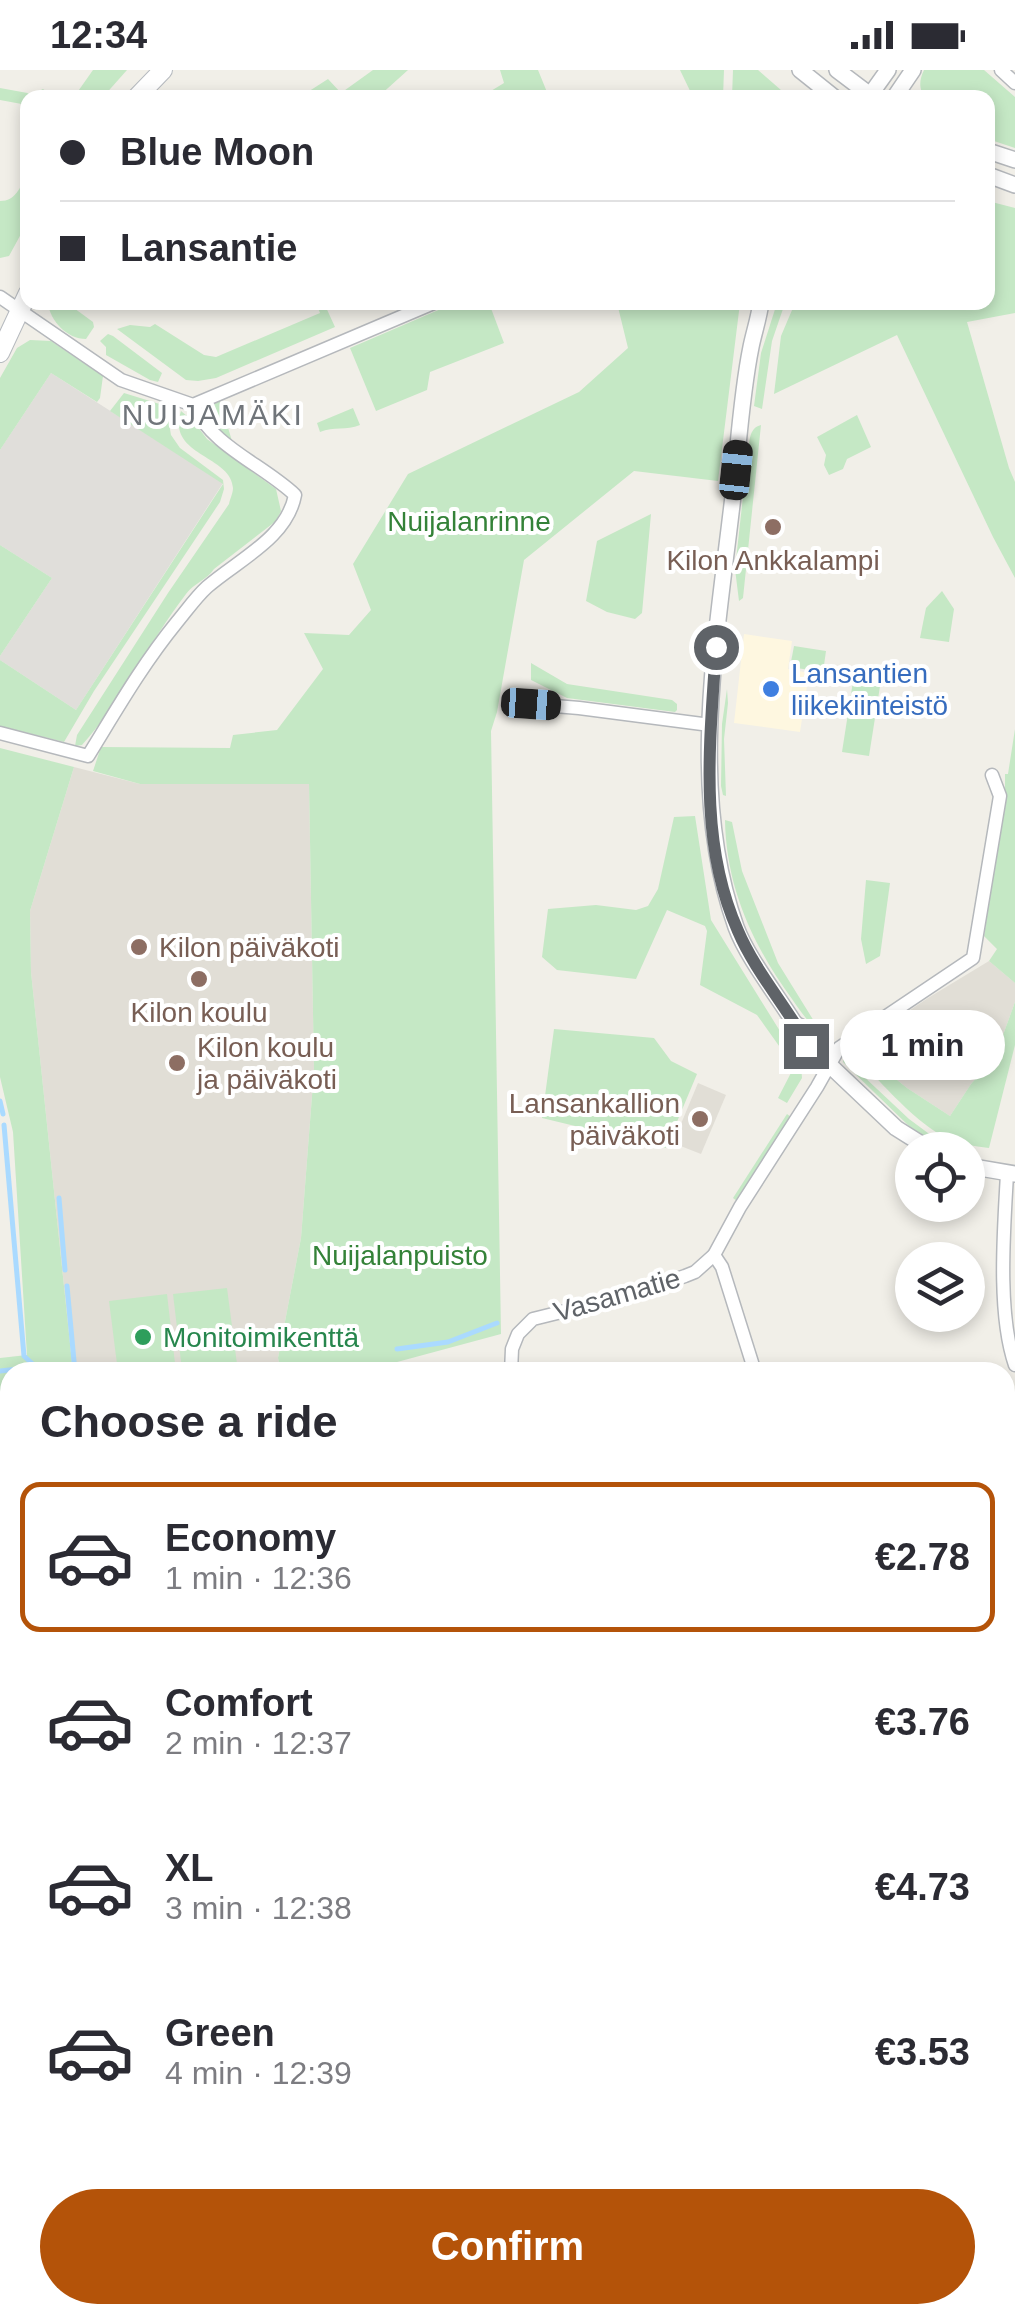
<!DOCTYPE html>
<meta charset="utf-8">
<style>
:root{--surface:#fff;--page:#f2f2f3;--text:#2b2b33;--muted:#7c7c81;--line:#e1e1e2;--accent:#b45309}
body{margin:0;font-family:Helvetica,sans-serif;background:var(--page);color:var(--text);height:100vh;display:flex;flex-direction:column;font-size:38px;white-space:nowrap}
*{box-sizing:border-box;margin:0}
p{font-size:32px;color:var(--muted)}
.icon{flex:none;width:55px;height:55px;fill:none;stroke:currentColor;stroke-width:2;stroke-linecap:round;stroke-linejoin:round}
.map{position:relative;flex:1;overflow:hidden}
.drawer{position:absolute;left:0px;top:1292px;width:1015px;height:962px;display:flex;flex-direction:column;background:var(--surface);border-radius:30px 30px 0 0;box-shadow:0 5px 15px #0003}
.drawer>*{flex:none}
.top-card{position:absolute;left:20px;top:20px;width:975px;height:220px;border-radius:20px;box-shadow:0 5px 15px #0003;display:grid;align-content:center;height:220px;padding:0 40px;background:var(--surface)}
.buttons{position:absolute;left:895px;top:1062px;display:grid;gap:20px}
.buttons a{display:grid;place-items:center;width:90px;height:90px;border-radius:50%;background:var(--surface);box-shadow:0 5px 15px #0003;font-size:50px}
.end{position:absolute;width:45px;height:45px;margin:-22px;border:12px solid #5f6368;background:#fff;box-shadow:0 0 0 5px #fff}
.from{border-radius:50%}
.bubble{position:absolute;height:70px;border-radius:35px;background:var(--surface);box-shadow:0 5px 15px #0003;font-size:32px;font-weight:700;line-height:70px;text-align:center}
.car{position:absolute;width:30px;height:60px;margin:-30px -15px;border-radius:12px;box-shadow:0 0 8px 2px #0007;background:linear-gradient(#222 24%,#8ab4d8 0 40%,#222 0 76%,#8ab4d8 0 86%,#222 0)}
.top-card b{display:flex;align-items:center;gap:35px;height:95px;font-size:38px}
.top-card b+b{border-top:2px solid var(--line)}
.top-card i{width:25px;height:25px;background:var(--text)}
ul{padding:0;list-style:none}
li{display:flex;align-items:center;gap:30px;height:150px;margin:0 20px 15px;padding:0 20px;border:5px solid transparent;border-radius:20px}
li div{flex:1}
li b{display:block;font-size:38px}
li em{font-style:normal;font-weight:700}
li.current{border-color:var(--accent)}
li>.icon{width:90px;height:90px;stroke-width:1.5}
h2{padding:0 40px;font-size:45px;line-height:120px}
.action{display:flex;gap:20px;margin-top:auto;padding:20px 40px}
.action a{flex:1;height:115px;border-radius:60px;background:var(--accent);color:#fff;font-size:40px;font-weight:700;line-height:115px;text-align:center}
.status{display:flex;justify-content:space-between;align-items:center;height:70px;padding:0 50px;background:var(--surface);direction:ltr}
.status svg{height:28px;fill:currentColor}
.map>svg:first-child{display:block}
.commercial{fill:#fef7e0}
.industrial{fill:#e0deda}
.education{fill:#e1ded6}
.green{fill:#c5e8c5}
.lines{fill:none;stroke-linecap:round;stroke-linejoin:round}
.stream{stroke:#aadaff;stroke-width:5}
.minor-casing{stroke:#b5b8bc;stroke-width:15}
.tertiary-casing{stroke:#b5b8bc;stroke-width:18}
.secondary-casing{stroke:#b6babf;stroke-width:20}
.minor{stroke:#fff;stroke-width:12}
.tertiary{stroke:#fff;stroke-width:15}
.secondary{stroke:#fff;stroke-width:18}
.route{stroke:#5f6368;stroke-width:12}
.education-dot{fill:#8d6e63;stroke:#fff;stroke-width:4}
.shop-dot{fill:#3f7fe0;stroke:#fff;stroke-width:4}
.leisure-dot{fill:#2e9e5b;stroke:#fff;stroke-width:4}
.labels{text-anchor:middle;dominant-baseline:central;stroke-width:8;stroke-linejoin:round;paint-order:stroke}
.park-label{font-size:28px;fill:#348238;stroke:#fff}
.education-label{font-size:28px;fill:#785e54;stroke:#fff}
.shop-label{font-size:28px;fill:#366cbe;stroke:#fff;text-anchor:start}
.street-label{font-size:28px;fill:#5f6368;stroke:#fff}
.leisure-label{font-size:28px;fill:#27864d;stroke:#fff;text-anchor:start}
.neighbourhood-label{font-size:30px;letter-spacing:2.5px;fill:#70757a;stroke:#fff}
</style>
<div class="status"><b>12:34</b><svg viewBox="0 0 49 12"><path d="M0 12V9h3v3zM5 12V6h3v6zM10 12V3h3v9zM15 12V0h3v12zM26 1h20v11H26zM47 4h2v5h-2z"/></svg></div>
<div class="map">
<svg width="1015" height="2253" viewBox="0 0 1015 2253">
<rect width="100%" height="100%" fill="#f1efe8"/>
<path class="commercial" d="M744,564L792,571L788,599L809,603L800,662L734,653Z"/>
<path class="industrial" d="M51,303L223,413L76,640L0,590V586L52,508L0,475V380Z"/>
<g class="education">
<path d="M74,697L140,714H309L314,1000L301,1168L278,1288L281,1302H73L31,902L30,841Z"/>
<path d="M989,891L1015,913V932L995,987L971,1014L950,1046L907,1018L885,1000L889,991L869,968L928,928Z"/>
<path d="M698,1013L726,1025L701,1084L673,1073Z"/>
</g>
<g class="green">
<path d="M93,0H127L103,27H74Z"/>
<path d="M373,0H408L378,27H300L328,9L341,23Z"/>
<path d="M500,0H538L549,27H481L504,13Z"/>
<path d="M680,0H724L723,27H693Z"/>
<path d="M733,0H758L789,27H732Z"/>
<path d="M924,0H984L1015,27V78L988,69V28L924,27C919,18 919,10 924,0Z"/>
<path d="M0,18L33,24L43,19L53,27L28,28L27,35L0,30Z"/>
<path d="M27,105V153L9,186L0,188V131C16,131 20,117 27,105Z"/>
<path d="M988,131L1015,138V243L967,252L1009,398L1015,412V508L993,467L897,265L774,324L781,266L795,233L988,232Z"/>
<path d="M457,232L489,233L504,273L430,302L427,320L376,341L350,278Z"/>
<path d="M48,233H67L93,252L94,257L86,269C67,269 50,251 48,233Z"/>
<path d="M316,233H324L335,257L216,308L198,311L186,310L117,259L130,255L150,257L155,254L204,285L216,287L320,243Z"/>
<path d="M617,233H740L718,411L634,401L524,490L497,642L491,661L501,1264L360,1302H281L278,1288L301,1168L314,1000L309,714H140L93,701L101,677L230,678L233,665L277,660L323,599L304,563L349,565L371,540L353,494L408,404L579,322L628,278Z"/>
<path d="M777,233H785L772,271L762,339L754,336L761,283Z"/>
<path d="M108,264L113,266L162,303L158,312L150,310L106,285V277L100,271Z"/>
<path d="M30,270L51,271L103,306L100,328L97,332L51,303L0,380V308L17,278Z"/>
<path d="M124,323L166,336L171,365L180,378L223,410L224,419L220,432L94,621L64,672L0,656V590L76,640L223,414L110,341Z"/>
<path d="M220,331L232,371H229C217,359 204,351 212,333Z"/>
<path d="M353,338L360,355C346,361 334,356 320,362L317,353Z"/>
<path d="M181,341L194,352L207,369L276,419L281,441L276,451L214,499C207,510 194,513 186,524C149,572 121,632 82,675L75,676L77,665L168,523L229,434C230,429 233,423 233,418C231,385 166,386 181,341Z"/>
<path d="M857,345L871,377L847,389L843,399L829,405L824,395L826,385L817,367Z"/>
<path d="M761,355L743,528L739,531L735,499L748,381C750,370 749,358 761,355Z"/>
<path d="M651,444L642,543L635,549L607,542L586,531L597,471Z"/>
<path d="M0,475L52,508L0,586Z"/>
<path d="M942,521L954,539L949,572L920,568L926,538Z"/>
<path d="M794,576L826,581L823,602L790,597Z"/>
<path d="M531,593L567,614L672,630L677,634V640L675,642L567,628L531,610Z"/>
<path d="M854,605L881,610L869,686L842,682Z"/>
<path d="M727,619L728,633L724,669L726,726L723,725L721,716L722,654Z"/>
<path d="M1015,659V913L989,891L997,879L984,866L1005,727V704H1008Z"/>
<path d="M0,678L74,697L30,841L31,902L73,1302H10V2245H507L522,2253H0V1288L27,1285L13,1062L0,1007Z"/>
<path d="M695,746L711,850L801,995L802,1008L787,1033L778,1028L794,997L757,945L700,915L707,861L705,856L667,840L636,909L557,900L542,887L548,839L596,835L636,840L648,836L658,819L674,747Z"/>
<path d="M725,750L732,752L742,801L778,893L817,956L816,959C807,951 799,939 792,929C753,876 726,817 725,750Z"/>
<path d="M866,810L890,813L880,886L866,894L861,869Z"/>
<path d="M1015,932V975L989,1078C974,1076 958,1074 943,1066C912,1050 876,1006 850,981L869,968L890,991L886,1001L907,1018L950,1046L971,1014L995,987Z"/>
<path d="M554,959L654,968L671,991L697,1004L666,1078L542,1048Z"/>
<path d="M844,988L909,1049L932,1066L936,1073L911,1058L843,992Z"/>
<path d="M787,1044L791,1047L737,1131L733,1128Z"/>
<path d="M227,1218L237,1294L182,1300L173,1224Z"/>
<path d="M167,1224L176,1302H118L109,1231Z"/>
</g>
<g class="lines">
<g class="stream">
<path d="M0,1031L3,1044"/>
<path d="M4,1055L24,1286L36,1297L37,1302"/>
<path d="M59,1128L65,1200"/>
<path d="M67,1216L75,1302"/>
<path d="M397,1279L448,1272L497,1253"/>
<path d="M0,1301L36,1297"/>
<path d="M0,1456H10"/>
<path d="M0,1498L7,1504"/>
<path d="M293,2245L292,2247L297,2253"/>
</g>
<defs>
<g id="minor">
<path d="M1001,0L1015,13"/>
<path d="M0,227L121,310L193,335L436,232"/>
<path d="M531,634L579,638L710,655"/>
<path d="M0,663L88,686C117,639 142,595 177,552C187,540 196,527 207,517C238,490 287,468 295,425C262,394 213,377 193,335"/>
<path d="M1007,1104C1004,1159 997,1243 1015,1295"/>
<path d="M714,1185L722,1197L755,1302"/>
<path d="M511,1302L512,1279L518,1264L533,1249L634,1224L685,1206L695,1202L714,1185L740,1137L817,1017L839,978L973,888L1000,726L992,705"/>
<path d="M1005,1610L1015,1599"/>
<path d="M1005,1690L1015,1716"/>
<path d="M1005,1875L1015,1839"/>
<path d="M1005,1886L1015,1891"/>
<path d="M1005,2198H1015"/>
</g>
<g id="tertiary">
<path d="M800,0L835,28"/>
<path d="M837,0L874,28"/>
<path d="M868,28L888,0"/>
<path d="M894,28L913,0"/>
<path d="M988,81L1015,90"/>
<path d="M988,105L1015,115"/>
<path d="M761,232C759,248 754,262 751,277C740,331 738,388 731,443C715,578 689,725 736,857C747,887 777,925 795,954L800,967L896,1058L931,1080"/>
<path d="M795,954C817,964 819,971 827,992"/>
<path d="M968,1096L1015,1104"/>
</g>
<g id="secondary">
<path d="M136,28L163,0"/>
<path d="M0,283L28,223"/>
</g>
</defs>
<use href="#minor" class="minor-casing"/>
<use href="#tertiary" class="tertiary-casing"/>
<use href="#secondary" class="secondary-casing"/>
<use href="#minor" class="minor"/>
<use href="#tertiary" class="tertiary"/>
<use href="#secondary" class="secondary"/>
</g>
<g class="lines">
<path class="route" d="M716,577C710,672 698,772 738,861C752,894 776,924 795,954L800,968L806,976"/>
</g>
<g class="education-dot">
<circle cx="773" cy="457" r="10"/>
<circle cx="139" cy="877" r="10"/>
<circle cx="199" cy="909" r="10"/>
<circle cx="177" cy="993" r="10"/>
<circle cx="700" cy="1049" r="10"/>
</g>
<circle class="shop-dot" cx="771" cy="619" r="10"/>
<circle class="leisure-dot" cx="143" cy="1267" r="10"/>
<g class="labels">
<g class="park-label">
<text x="469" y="451">Nuijalanrinne</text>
<text x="400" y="1185">Nuijalanpuisto</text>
</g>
<g class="education-label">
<text x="773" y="490">Kilon Ankkalampi</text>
<text x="159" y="877" text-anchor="start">Kilon päiväkoti</text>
<text x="199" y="942">Kilon koulu</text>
<text x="197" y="977" text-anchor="start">Kilon koulu<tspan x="197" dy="32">ja päiväkoti</tspan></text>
<text x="680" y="1033" text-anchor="end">Lansankallion<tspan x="680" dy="32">päiväkoti</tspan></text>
</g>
<g class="shop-label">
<text x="791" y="603">Lansantien<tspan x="791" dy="32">liikekiinteistö</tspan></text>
</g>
<g class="street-label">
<text transform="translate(617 1225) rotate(-16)">Vasamatie</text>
</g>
<g class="leisure-label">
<text x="163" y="1267">Monitoimikenttä</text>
</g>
<g class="neighbourhood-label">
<text x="213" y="344">NUIJAMÄKI</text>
</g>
</g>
</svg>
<div class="buttons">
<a><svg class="icon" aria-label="locate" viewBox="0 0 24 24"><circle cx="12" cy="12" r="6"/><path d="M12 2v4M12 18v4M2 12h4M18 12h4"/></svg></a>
<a><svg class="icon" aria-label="layers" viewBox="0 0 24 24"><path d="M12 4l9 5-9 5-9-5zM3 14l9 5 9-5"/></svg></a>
</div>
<i class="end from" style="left:716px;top:577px"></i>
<i class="end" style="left:806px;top:976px"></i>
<div class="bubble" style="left:840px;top:940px;width:165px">1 min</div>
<i class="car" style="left:736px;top:400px;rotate:6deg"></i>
<i class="car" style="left:531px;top:634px;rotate:94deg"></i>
<div class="top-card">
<b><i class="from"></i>Blue Moon</b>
<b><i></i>Lansantie</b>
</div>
<section class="drawer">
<h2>Choose a ride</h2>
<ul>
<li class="current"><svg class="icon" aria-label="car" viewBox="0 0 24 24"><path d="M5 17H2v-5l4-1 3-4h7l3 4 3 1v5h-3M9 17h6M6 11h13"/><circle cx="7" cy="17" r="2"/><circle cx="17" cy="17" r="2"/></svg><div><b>Economy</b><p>1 min · 12:36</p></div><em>€2.78</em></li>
<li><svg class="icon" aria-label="car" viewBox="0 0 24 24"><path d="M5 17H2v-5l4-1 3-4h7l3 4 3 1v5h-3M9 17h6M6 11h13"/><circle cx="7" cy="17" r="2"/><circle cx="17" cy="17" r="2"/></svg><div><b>Comfort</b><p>2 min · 12:37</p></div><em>€3.76</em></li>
<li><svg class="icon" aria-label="car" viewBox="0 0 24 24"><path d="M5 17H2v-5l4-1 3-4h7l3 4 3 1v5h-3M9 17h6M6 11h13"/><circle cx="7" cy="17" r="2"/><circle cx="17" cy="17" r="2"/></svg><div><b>XL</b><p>3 min · 12:38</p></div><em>€4.73</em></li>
<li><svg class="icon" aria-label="car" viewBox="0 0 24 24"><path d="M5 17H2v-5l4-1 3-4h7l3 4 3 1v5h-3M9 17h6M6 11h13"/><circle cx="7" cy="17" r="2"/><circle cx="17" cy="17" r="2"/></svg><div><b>Green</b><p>4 min · 12:39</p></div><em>€3.53</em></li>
</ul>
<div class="action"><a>Confirm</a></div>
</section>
</div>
